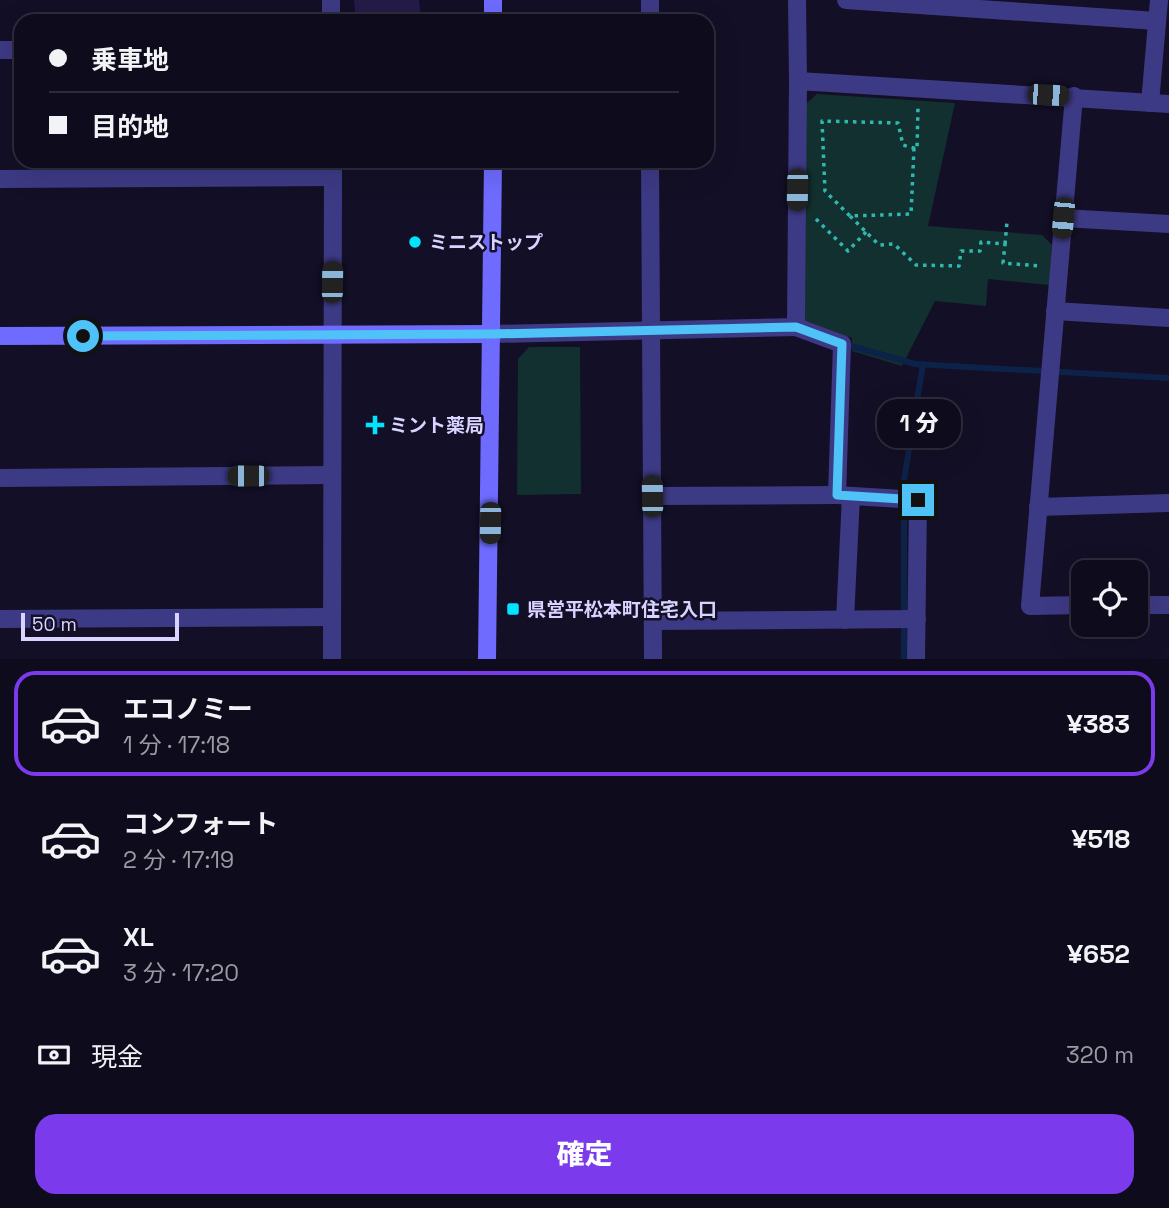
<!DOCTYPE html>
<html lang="ja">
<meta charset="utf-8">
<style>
:root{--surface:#0e0b1c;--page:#171425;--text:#f1f3f6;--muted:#9b9ba3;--line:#2e2b3b;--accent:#7c3aed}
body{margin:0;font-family:"Space Grotesk","Noto Sans JP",sans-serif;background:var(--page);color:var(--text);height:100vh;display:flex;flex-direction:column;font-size:26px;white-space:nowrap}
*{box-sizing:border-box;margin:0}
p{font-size:23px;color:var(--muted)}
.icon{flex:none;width:38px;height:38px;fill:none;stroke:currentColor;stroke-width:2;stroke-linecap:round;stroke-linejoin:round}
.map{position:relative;height:659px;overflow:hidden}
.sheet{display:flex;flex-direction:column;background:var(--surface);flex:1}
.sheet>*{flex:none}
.guide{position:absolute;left:14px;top:14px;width:700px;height:154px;border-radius:21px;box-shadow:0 7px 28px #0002,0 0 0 2px var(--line);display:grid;align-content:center;height:154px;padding:0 35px;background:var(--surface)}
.tools{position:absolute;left:1071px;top:560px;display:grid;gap:14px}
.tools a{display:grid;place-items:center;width:77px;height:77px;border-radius:14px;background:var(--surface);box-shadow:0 7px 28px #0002,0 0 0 2px var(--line);font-size:35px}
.scale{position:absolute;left:21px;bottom:18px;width:158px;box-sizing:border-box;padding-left:7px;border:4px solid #d9d4ff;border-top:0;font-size:19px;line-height:24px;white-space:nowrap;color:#d9d4ff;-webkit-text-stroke:5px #130f26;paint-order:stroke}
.end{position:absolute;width:32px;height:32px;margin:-16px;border:9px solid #4fc3f7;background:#111;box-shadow:0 0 0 4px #111}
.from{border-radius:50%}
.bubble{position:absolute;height:49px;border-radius:21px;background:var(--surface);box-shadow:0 7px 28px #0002,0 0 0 2px var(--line);font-size:23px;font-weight:800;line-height:49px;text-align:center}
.car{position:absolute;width:21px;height:42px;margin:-21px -10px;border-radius:9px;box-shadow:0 0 5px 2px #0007;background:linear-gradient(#222 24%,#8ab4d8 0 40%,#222 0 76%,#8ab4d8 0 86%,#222 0)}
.guide b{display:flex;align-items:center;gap:24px;height:66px;font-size:26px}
.guide b+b{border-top:2px solid var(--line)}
.guide i{width:18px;height:18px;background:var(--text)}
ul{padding:12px 0 0;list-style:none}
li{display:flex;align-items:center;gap:21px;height:105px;margin:0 14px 10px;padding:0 21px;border:4px solid transparent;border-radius:21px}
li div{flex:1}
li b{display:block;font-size:26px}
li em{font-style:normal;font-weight:800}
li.current{border-color:var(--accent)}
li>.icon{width:63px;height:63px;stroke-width:1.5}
.pay{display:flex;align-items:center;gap:18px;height:77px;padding:0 35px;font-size:26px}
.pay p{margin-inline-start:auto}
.cta{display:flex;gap:14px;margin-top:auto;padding:14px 35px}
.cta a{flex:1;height:80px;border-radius:21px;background:var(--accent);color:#fff;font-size:28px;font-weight:800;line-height:80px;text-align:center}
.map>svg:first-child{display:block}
.green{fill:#12302f}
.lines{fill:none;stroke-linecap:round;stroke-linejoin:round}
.stream{stroke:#0c2248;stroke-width:6}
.building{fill:#241b47}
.path{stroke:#2fb8b0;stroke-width:3.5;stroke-dasharray:3.5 5;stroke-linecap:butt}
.street{stroke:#3d3a85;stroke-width:18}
.secondary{stroke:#6f6bff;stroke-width:18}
.route{stroke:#4fc3f7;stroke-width:9}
.poi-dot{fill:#00e5ff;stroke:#130f26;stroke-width:2.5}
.labels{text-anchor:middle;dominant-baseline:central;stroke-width:5;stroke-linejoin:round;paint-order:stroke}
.poi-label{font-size:19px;font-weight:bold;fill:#d9d4ff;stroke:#130f26;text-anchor:start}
</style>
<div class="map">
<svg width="1169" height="659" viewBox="0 0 1169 659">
<rect width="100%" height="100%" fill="#130f26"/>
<g class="green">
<path d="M817,94L955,103L928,226L1042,235L1052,245L1049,285L988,279L986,306L935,301L902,366L852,351V338L805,321L806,104Z"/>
<path d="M529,347H580L581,494L517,495L518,359Z"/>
</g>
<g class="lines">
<g class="stream">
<path d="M851,346L915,364L1169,378"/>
<path d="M904,659V480L923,364"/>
</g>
</g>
<path class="building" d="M354,0H419L421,18L356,21Z"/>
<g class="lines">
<g class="path">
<path d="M914,148L911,214L850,216L825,191L822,121L898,123L903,145L917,149L918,107"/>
<path d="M850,216L879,245L894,244L916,265L959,266L961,251H980L981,242L1005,244L1003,263L1040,266"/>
<path d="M816,219L848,251L866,232"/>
<path d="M1005,244L1007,222"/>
</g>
<g class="street">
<path d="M331,0V21"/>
<path d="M650,0V21"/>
<path d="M797,0L798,81"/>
<path d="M846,0L1157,21"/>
<path d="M0,50H21"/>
<path d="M1074,96L1030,606L1083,605"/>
<path d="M1150,103L1159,0"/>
<path d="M650,161L653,659"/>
<path d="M0,179L333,177"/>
<path d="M1063,218L1169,224"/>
<path d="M1055,311L1169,318"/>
<path d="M796,327L842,344L837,495L918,500L916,659"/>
<path d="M493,334L796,327L798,81L1169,104"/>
<path d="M0,478L331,475"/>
<path d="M652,496L837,495"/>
<path d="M1038,507L1169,503"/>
<path d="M1136,605H1169"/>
<path d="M0,619L332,617"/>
<path d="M845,620L851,496"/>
<path d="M653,621L917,619"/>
<path d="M332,659L333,161"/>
</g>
<g class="secondary">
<path d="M493,0V21"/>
<path d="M0,336L493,334"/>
<path d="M487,659L493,161"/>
</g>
</g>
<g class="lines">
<path class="route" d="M83,336L493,334L796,327L842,344L837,495L918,500"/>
</g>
<g class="poi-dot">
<circle cx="415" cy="242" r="7"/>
<path d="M371.5 414.5h7v7h7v7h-7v7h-7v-7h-7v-7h7z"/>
<rect x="506" y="602" width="14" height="14" rx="3.5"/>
</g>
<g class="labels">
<g class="poi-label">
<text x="429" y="242">ミニストップ</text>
<text x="389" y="425">ミント薬局</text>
<text x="527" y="609">県営平松本町住宅入口</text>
</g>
</g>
</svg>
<div class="tools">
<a><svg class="icon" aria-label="locate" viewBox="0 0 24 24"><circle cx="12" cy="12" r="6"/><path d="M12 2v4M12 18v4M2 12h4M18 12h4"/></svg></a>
</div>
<div class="scale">50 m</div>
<i class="end from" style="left:83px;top:336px"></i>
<i class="end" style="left:918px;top:500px"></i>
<div class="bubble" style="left:877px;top:399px;width:84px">1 分</div>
<i class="car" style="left:1048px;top:95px;rotate:93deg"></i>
<i class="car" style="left:797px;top:190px;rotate:181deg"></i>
<i class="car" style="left:1063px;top:218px;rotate:185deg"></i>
<i class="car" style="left:332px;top:282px;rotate:1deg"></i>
<i class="car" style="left:248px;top:476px;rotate:270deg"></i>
<i class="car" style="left:652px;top:496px;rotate:359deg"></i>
<i class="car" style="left:490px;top:523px;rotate:181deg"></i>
<div class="guide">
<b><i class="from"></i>乗車地</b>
<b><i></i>目的地</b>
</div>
</div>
<section class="sheet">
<ul>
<li class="current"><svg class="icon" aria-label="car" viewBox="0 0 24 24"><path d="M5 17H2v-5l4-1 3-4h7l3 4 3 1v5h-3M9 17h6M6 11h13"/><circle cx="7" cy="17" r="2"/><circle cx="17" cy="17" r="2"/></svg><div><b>エコノミー</b><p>1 分 · 17:18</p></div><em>¥383</em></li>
<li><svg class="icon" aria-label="car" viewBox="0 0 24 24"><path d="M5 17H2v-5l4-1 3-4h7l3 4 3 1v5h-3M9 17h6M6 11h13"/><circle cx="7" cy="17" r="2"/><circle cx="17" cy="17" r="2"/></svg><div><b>コンフォート</b><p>2 分 · 17:19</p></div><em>¥518</em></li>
<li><svg class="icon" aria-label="car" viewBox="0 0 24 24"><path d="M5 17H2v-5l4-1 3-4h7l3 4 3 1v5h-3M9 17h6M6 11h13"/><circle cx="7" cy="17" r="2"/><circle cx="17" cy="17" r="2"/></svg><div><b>XL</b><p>3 分 · 17:20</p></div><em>¥652</em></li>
</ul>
<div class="pay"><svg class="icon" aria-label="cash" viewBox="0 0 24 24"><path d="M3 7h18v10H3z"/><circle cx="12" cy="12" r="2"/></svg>現金<p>320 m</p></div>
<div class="cta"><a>確定</a></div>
</section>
